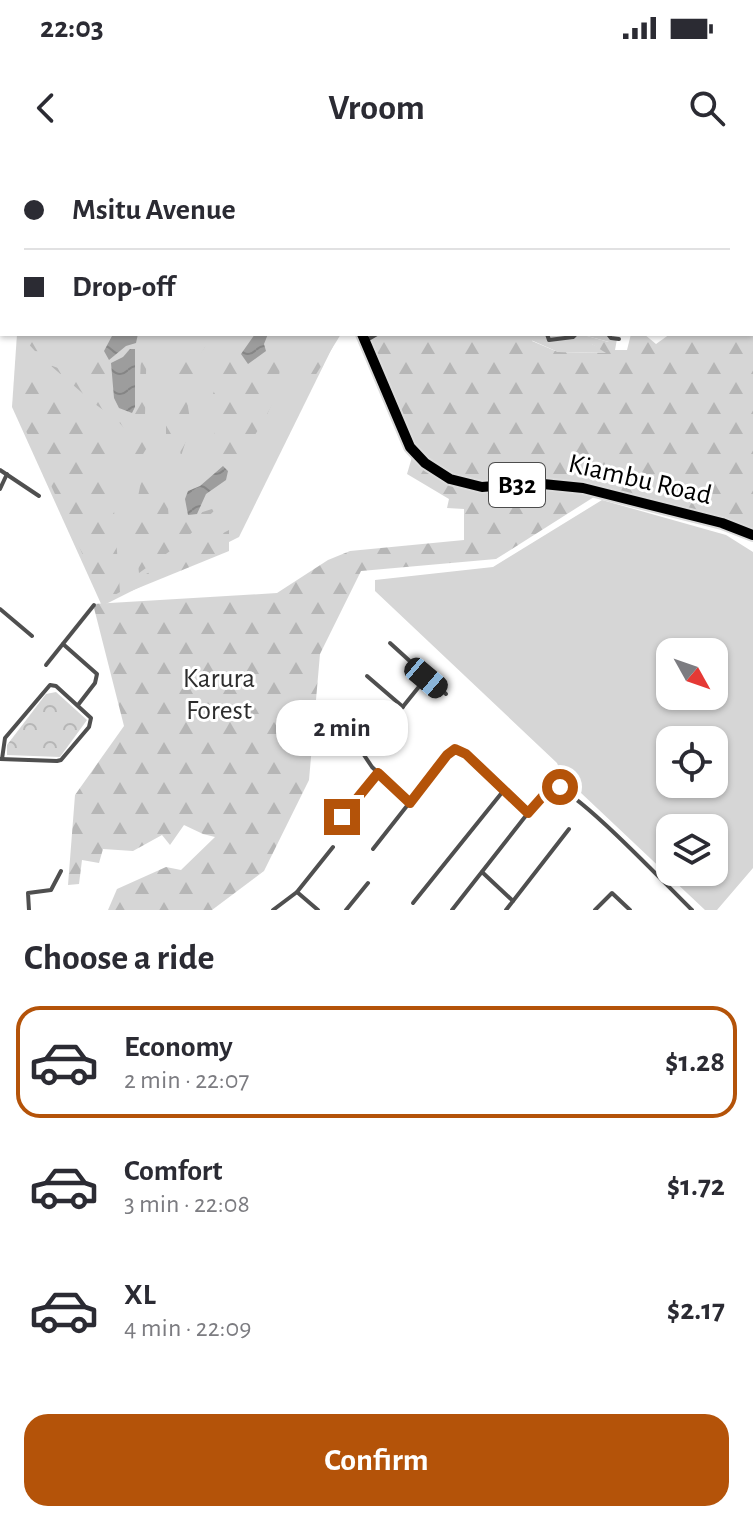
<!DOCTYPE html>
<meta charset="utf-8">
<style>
:root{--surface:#fff;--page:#f2f2f3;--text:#2b2b33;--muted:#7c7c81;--line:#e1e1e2;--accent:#b45309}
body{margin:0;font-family:"Alegreya Sans",sans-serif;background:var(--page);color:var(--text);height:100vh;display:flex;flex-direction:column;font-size:30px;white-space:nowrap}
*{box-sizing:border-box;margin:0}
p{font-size:26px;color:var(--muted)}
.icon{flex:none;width:44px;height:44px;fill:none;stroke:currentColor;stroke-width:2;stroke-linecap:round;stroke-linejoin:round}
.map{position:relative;height:750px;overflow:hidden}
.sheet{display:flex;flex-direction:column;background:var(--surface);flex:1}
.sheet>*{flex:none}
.hud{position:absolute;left:0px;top:0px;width:754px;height:176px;box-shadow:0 2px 6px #0004;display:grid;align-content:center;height:176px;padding:0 24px;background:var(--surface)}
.needle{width:52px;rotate:130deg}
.controls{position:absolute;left:656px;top:478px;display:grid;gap:16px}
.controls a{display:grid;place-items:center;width:72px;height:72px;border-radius:16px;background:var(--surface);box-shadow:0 2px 6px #0004;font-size:40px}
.end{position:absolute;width:36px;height:36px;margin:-18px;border:10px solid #b45309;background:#fff;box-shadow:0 0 0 4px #fff}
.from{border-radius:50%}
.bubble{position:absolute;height:56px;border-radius:24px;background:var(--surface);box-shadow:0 2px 6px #0004;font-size:26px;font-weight:700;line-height:56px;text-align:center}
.car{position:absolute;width:24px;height:48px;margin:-24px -12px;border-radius:10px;box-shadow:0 0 6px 2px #0007;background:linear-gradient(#222 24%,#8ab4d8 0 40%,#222 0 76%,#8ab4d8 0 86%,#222 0)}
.hud b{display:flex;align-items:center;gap:28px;height:76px;font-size:30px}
.hud b+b{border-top:2px solid var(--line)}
.hud i{width:20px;height:20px;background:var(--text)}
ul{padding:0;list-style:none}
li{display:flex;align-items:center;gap:24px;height:112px;margin:0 16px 12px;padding:0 8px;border:4px solid transparent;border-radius:24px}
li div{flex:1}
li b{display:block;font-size:30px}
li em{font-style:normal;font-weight:700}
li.current{border-color:var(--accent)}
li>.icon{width:72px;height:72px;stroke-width:1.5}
h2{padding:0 24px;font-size:36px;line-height:96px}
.action{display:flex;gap:16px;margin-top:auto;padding:16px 24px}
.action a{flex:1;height:92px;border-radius:24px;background:var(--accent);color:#fff;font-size:32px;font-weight:700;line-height:92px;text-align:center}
.status{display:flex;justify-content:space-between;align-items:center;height:56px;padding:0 40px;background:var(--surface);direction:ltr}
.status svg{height:22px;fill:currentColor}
header{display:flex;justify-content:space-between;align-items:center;height:104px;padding:0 24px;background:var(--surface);font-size:36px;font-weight:700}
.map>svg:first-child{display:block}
.green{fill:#d6d6d6;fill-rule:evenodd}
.forest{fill:url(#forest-firs)}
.park{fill:url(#park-crowns)}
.water{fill:url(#water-waves)}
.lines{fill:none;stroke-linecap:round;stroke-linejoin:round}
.stream{stroke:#9d9d9d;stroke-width:2}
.highway-casing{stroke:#dbdbdb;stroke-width:14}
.street{stroke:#4f4f4f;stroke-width:4}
.highway{stroke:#000;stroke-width:10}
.route{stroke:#b45309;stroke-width:10}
.labels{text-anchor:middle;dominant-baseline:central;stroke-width:6;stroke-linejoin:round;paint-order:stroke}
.shield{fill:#fff;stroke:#4c4c4c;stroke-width:2}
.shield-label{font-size:26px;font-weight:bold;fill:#000}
.street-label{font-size:28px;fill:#000;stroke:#fff}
.park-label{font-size:28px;fill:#2d2d2d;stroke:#fff}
</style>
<div class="status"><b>22:03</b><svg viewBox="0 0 49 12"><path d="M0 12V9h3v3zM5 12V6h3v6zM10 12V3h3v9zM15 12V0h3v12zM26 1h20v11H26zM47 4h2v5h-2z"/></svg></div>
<header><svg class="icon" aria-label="back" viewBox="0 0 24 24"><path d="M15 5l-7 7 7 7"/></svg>Vroom<svg class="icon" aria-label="search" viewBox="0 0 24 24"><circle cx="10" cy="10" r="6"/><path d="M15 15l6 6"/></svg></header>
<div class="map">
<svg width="753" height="750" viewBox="0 0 753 750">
<defs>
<pattern id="forest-firs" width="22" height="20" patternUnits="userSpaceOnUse" patternTransform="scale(2)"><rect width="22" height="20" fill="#d6d6d6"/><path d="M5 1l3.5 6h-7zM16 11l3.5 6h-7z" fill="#b6b6b6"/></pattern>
<pattern id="park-crowns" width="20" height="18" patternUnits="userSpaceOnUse" patternTransform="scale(2)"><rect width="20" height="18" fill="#d6d6d6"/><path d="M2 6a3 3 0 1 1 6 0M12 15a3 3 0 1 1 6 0" fill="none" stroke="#b6b6b6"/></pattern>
<pattern id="water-waves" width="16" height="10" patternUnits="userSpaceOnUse" patternTransform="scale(2)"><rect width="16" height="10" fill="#9d9d9d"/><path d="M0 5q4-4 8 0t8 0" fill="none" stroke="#858585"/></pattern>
</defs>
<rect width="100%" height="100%" fill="#fff"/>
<g class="green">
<path d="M439,0H658L660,2H441Z"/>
<path d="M17,174H339L239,377L102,446L12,247Z"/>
<path d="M536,174H580L612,183L592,184L609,193L558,192L531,180Z"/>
<path d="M602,340L726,375L753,392V708L717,750H705L562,615L557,603L375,431V420L493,407ZM670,492H714V536H670ZM670,580H714V624H670ZM670,668H714V712H670Z"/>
</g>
<g class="forest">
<path d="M753,146V376L605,330L496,399L361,411L320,494L309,620L264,711L212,750H108L117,729L166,707L181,710L215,677L203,674L184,665L170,685L162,675L133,691L103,689L99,703L82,700L79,724L68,725L75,635L124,566L93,444L277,433L328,400L350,391L464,380V349L447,348L449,339L407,314L415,287L370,177L377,174H536L532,181L558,192L606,193L590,183L609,182L580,174H605L617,179L615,190H627L631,174H644L656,184L670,174H752Z"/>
<path d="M26,174H77L56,193L35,191L25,180Z"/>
<path d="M142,174H147L145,255L151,272L148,286L140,299L134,334L131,332C133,312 129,296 132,277L117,260L95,244L50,205L71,213C83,202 88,190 101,182L111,236L118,251L134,255L139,244Z"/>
<path d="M170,174H193L194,177H206L205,187L195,201L193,221L186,235L191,265L181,296L177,274L166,275V266L175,256C173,236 180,214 178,197C177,187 168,185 170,174Z"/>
<path d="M244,174H284L277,233L264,261L234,307L218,304L211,240L226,196Z"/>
<path d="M316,174H341L307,229Z"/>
<path d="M18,200L33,207L63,235L67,257L89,267L110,296L120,432L104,441L15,247Z"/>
<path d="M142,317L167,331L169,363L218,347L180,384L139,413L133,361Z"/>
<path d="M229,370V391L131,431L146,414Z"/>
</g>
<path class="park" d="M56,532L87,560L60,597L7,595V585L46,534Z"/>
<g class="water">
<path d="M113,174H138L136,183L126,186L109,200L104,191Z"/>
<path d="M255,174H268L264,184L266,191L248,204L241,194Z"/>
<path d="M130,189H135V247L132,253L119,248L114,238L111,203L123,197Z"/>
<path d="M223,306L228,311L226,320L206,334L197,354L188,355L185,339L188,331L200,326Z"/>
</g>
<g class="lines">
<path class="stream" d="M0,40H2"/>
<defs>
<g id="highway">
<path d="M297,0L298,2"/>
<path d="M362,174L410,287L425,303L450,319L482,327L533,323L583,328L722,363L753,375"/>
</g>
</defs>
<use href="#highway" class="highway-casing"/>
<g class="street">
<path d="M0,69L2,71"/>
<path d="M0,82L2,80"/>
<path d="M547,174L549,180L573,177L576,174"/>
<path d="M608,174L611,178L619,179"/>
<path d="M365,181L377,174"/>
<path d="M0,310L39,336"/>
<path d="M0,329L7,314"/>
<path d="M0,449L32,476"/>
<path d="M390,483L446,534"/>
<path d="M63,484L97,514L95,523L78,545"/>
<path d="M46,505L94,445"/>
<path d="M367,516L403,547"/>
<path d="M0,599L57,601L61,600L89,567L91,558L56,526L50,525L5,578L2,599"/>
<path d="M409,642L372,607L364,595L426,518"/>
<path d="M342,657L378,613"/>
<path d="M373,689L447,595L455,589L466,594L528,653"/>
<path d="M482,712L513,741"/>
<path d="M297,732L318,750"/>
<path d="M413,743L504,630"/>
<path d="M29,750L28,733L51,730L61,711"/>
<path d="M273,750L297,732L333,687"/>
<path d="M346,750L368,723"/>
<path d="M452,750L528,653L554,626C579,632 668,727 692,750"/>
<path d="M506,750L569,669"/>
<path d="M595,750L612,733L630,750"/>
</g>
<use href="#highway" class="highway"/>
</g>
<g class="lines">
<path class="route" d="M342,657L378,613L410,643L447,595L455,589L466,594L528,653L552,626L560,627"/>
</g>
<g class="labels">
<rect class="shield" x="489" y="303" width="56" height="44" rx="6"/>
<g class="shield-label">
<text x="517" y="325">B32</text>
</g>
<g class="street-label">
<text transform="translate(640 320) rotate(13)">Kiambu Road</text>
</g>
<g class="park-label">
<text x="219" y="519">Karura<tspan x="219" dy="32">Forest</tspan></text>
</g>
</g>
</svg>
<div class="controls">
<a><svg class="needle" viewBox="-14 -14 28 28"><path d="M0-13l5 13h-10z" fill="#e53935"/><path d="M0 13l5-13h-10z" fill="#7c7c81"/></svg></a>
<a><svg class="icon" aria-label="locate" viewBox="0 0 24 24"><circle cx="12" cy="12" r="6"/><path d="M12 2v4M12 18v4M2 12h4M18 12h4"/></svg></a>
<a><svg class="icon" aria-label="layers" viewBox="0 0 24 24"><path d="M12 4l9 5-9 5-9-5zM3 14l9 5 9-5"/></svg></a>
</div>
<i class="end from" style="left:560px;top:627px"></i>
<i class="end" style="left:342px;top:657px"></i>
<div class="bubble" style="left:276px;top:540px;width:132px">2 min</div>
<i class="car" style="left:426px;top:518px;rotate:130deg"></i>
<div class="hud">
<b><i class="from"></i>Msitu Avenue</b>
<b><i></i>Drop-off</b>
</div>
</div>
<section class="sheet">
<h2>Choose a ride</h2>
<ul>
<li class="current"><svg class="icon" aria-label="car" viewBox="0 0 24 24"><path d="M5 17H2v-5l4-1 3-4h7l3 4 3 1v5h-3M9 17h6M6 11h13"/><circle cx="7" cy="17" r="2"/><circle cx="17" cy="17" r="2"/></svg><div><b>Economy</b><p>2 min · 22:07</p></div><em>$1.28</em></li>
<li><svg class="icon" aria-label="car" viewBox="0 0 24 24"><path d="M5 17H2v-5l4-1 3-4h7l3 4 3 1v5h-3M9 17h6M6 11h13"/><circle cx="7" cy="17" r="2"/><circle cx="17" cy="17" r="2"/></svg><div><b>Comfort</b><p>3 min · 22:08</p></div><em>$1.72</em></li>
<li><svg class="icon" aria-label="car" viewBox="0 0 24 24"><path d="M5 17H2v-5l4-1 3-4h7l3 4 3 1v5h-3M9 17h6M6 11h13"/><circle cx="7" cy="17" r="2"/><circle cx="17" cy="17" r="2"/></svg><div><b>XL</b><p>4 min · 22:09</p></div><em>$2.17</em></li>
</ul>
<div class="action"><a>Confirm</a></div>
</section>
